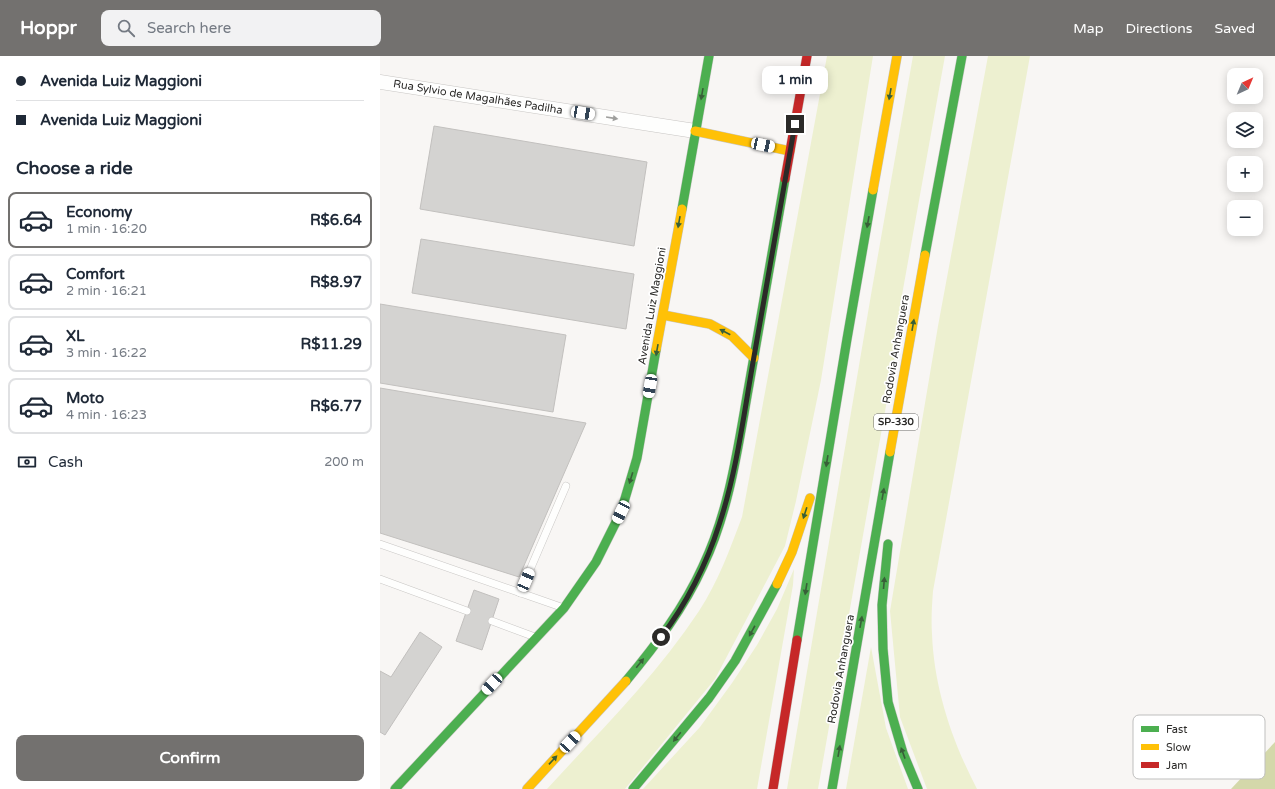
<!DOCTYPE html>
<meta charset="utf-8">
<style>
:root{--surface:#fff;--page:#f2f2f3;--text:#1f2937;--muted:#747a83;--line:#e0e1e3;--accent:#73716f}
body{margin:0;font-family:"Varela Round",sans-serif;background:var(--page);color:var(--text);height:100vh;display:flex;flex-direction:column;font-size:15px;white-space:nowrap}
*{box-sizing:border-box;margin:0}
p{font-size:13px;color:var(--muted)}
.icon{flex:none;width:22px;height:22px;fill:none;stroke:currentColor;stroke-width:2;stroke-linecap:round;stroke-linejoin:round}
.map{position:relative;flex:1;overflow:hidden}
.sheet{display:flex;flex-direction:column;background:var(--surface);width:380px}
.sheet>*{flex:none}
.banner{display:grid;align-content:center;height:88px;padding:0 16px;background:var(--surface)}
.needle{width:26px;rotate:44deg}
.fabs{position:absolute;left:847px;top:12px;display:grid;gap:8px}
.fabs a{display:grid;place-items:center;width:36px;height:36px;border-radius:8px;background:var(--surface);box-shadow:0 2px 10px #0003;font-size:20px}
.end{position:absolute;width:18px;height:18px;margin:-9px;border:5px solid #2b2a28;background:#fff;box-shadow:0 0 0 2px #fff}
.from{border-radius:50%}
.bubble{position:absolute;height:28px;border-radius:8px;background:var(--surface);box-shadow:0 2px 10px #0003;font-size:13px;font-weight:700;line-height:28px;text-align:center}
.car{position:absolute;width:12px;height:24px;margin:-12px -6px;border-radius:5px;box-shadow:0 0 3px 1px #0007;background:linear-gradient(#fff 24%,#345 0 40%,#fff 0 76%,#345 0 86%,#fff 0)}
.banner b{display:flex;align-items:center;gap:14px;height:38px;font-size:15px}
.banner b+b{border-top:1px solid var(--line)}
.banner i{width:10px;height:10px;background:var(--text)}
ul{padding:0;list-style:none}
li{display:flex;align-items:center;gap:12px;height:56px;margin:0 8px 6px;padding:0 8px;border:2px solid var(--line);border-radius:8px}
li div{flex:1}
li b{display:block;font-size:15px}
li em{font-style:normal;font-weight:700}
li.selected{border-color:var(--accent)}
li>.icon{width:36px;height:36px;stroke-width:1.5}
h2{padding:0 16px;font-size:18px;line-height:48px}
.pay{display:flex;align-items:center;gap:10px;height:44px;padding:0 16px;font-size:15px}
.pay p{margin-inline-start:auto}
.primary-button{display:flex;gap:8px;margin-top:auto;padding:8px 16px}
.primary-button a{flex:1;height:46px;border-radius:8px;background:var(--accent);color:#fff;font-size:16px;font-weight:700;line-height:46px;text-align:center}
header{display:flex;align-items:center;gap:24px;box-sizing:border-box;height:56px;padding:0 20px;background:var(--accent);color:#fff}
header strong{font-size:19px}
nav{display:flex;gap:22px;margin-inline-start:auto;font-size:14px}
.search{width:280px;height:36px;background:var(--page);display:flex;align-items:center;gap:10px;box-sizing:border-box;padding:0 14px;border-radius:8px;color:var(--muted);font-size:15px}
main{display:flex;flex:1;min-height:0}
.map>svg:first-child{display:block}
.green{fill:#edf0d0}
.forest{fill:#d4d8aa}
.building{fill:#d4d3d1;stroke:#c2c0be}
.lines{fill:none;stroke-linecap:round;stroke-linejoin:round}
.lane-casing{stroke:#c8c6c4;stroke-width:8}
.street-casing{stroke:#c8c6c4;stroke-width:15}
.fast-casing{stroke:#c8c6c4;stroke-width:10}
.slow-casing{stroke:#c8c6c4;stroke-width:10}
.jam-casing{stroke:#c8c6c4;stroke-width:10}
.lane{stroke:#fefefd;stroke-width:7}
.street{stroke:#fefefd;stroke-width:14}
.fast{stroke:#4caf50;stroke-width:9}
.slow{stroke:#ffc107;stroke-width:9}
.jam{stroke:#c62828;stroke-width:9}
.oneway{fill:#385f38}
.oneway2{fill:#9f9f9d}
.route{stroke:#2b2a28;stroke-width:5}
.labels{text-anchor:middle;dominant-baseline:central;stroke-width:3.5;stroke-linejoin:round;paint-order:stroke}
.shield{fill:#fff;stroke:#6b6a68;stroke-width:1}
.shield-label{font-size:10px;font-weight:bold;fill:#2b2a28}
.street-label{font-size:11px;fill:#2b2a28;stroke:#fff}
.key{fill:#fff;stroke:#bfbfbe;stroke-width:1}
.key-label{font-size:11px;fill:#2b2a28}
</style>
<header>
<strong>Hoppr</strong>
<div class="search"><svg class="icon" aria-label="search" viewBox="0 0 24 24"><circle cx="10" cy="10" r="6"/><path d="M15 15l6 6"/></svg>Search here</div>
<nav><a>Map</a><a>Directions</a><a>Saved</a></nav>
</header>
<main>
<section class="sheet">
<div class="banner">
<b><i class="from"></i>Avenida Luiz Maggioni</b>
<b><i></i>Avenida Luiz Maggioni</b>
</div>
<h2>Choose a ride</h2>
<ul>
<li class="selected"><svg class="icon" aria-label="car" viewBox="0 0 24 24"><path d="M5 17H2v-5l4-1 3-4h7l3 4 3 1v5h-3M9 17h6M6 11h13"/><circle cx="7" cy="17" r="2"/><circle cx="17" cy="17" r="2"/></svg><div><b>Economy</b><p>1 min · 16:20</p></div><em>R$6.64</em></li>
<li><svg class="icon" aria-label="car" viewBox="0 0 24 24"><path d="M5 17H2v-5l4-1 3-4h7l3 4 3 1v5h-3M9 17h6M6 11h13"/><circle cx="7" cy="17" r="2"/><circle cx="17" cy="17" r="2"/></svg><div><b>Comfort</b><p>2 min · 16:21</p></div><em>R$8.97</em></li>
<li><svg class="icon" aria-label="car" viewBox="0 0 24 24"><path d="M5 17H2v-5l4-1 3-4h7l3 4 3 1v5h-3M9 17h6M6 11h13"/><circle cx="7" cy="17" r="2"/><circle cx="17" cy="17" r="2"/></svg><div><b>XL</b><p>3 min · 16:22</p></div><em>R$11.29</em></li>
<li><svg class="icon" aria-label="car" viewBox="0 0 24 24"><path d="M5 17H2v-5l4-1 3-4h7l3 4 3 1v5h-3M9 17h6M6 11h13"/><circle cx="7" cy="17" r="2"/><circle cx="17" cy="17" r="2"/></svg><div><b>Moto</b><p>4 min · 16:23</p></div><em>R$6.77</em></li>
</ul>
<div class="pay"><svg class="icon" aria-label="cash" viewBox="0 0 24 24"><path d="M3 7h18v10H3z"/><circle cx="12" cy="12" r="2"/></svg>Cash<p>200 m</p></div>
<div class="primary-button"><a>Confirm</a></div>
</section>
<div class="map">
<svg width="895" height="733" viewBox="0 0 895 733">
<rect width="100%" height="100%" fill="#f8f6f4"/>
<g class="green">
<path d="M447,0H493L441,324L416,445L405,490L335,623L245,733H167C220,675 276,620 319,555C338,526 350,493 362,461Z"/>
<path d="M533,0H565L522,239L523,254L438,733H407L492,233Z"/>
<path d="M608,0H650L553,535C552,549 551,563 552,578C554,632 572,685 597,733H547L520,661L510,555L558,270Z"/>
<path d="M414,513L413,529L377,733H263L320,671L352,627L377,589L397,553Z"/>
<path d="M491,591L506,672L528,733H466Z"/>
</g>
<path class="forest" d="M895,686V733H851Z"/>
<g class="building">
<path d="M54,70L267,106L254,190L40,153Z"/>
<path d="M41,183L254,218L246,273L32,237Z"/>
<path d="M0,248L186,279L173,356L0,327Z"/>
<path d="M0,332L206,367L139,521L0,477Z"/>
<path d="M94,534L119,543L102,594L76,585Z"/>
<path d="M40,576L62,591L5,679L0,676V615L11,621Z"/>
</g>
<g class="lines">
<defs>
<g id="lane">
<path d="M0,488L181,551"/>
<path d="M0,523L87,555"/>
<path d="M140,537L186,430"/>
<path d="M112,565L155,581"/>
</g>
<path id="street" d="M0,26L315,75"/>
<g id="fast">
<path d="M302,153L329,0"/>
<path d="M545,199L582,0"/>
<path d="M508,488L502,549L503,593L508,646L523,697L538,733"/>
<path d="M417,584L467,283L493,134"/>
<path d="M246,625C276,589 304,552 323,510C350,453 358,390 369,329C381,260 393,192 405,123"/>
<path d="M15,733L184,552L216,506L241,456L257,402L276,294"/>
<path d="M253,733L329,642L355,605L397,528"/>
<path d="M452,733L510,396"/>
</g>
<g id="slow">
<path d="M315,75L410,95"/>
<path d="M493,134L517,0"/>
<path d="M283,259L330,268L352,280L374,302"/>
<path d="M276,294L302,153"/>
<path d="M510,396L545,199"/>
<path d="M397,528L412,496L430,442"/>
<path d="M147,733L246,625"/>
</g>
<g id="jam">
<path d="M405,123L427,0"/>
<path d="M393,733L417,584"/>
</g>
</defs>
<use href="#lane" class="lane-casing"/>
<use href="#street" class="street-casing"/>
<use href="#fast" class="fast-casing"/>
<use href="#slow" class="slow-casing"/>
<use href="#jam" class="jam-casing"/>
<use href="#lane" class="lane"/>
<use href="#street" class="street"/>
<use href="#fast" class="fast"/>
<use href="#slow" class="slow"/>
<use href="#jam" class="jam"/>
</g>
<defs><path id="oneway-solid" d="M-6-.8H1V-3.2L6.5 0L1 3.2V.8H-6Z"/></defs>
<g class="oneway">
<use href="#oneway-solid" transform="translate(322 38) rotate(100)"/>
<use href="#oneway-solid" transform="translate(510 38) rotate(100)"/>
<use href="#oneway-solid" transform="translate(299 166) rotate(100)"/>
<use href="#oneway-solid" transform="translate(488 166) rotate(100)"/>
<use href="#oneway-solid" transform="translate(533 269) rotate(-80)"/>
<use href="#oneway-solid" transform="translate(345 276) rotate(-152)"/>
<use href="#oneway-solid" transform="translate(277 294) rotate(100)"/>
<use href="#oneway-solid" transform="translate(447 405) rotate(99)"/>
<use href="#oneway-solid" transform="translate(251 422) rotate(107)"/>
<use href="#oneway-solid" transform="translate(503 438) rotate(-80)"/>
<use href="#oneway-solid" transform="translate(425 457) rotate(108)"/>
<use href="#oneway-solid" transform="translate(504 527) rotate(-85)"/>
<use href="#oneway-solid" transform="translate(426 533) rotate(99)"/>
<use href="#oneway-solid" transform="translate(481 566) rotate(-80)"/>
<use href="#oneway-solid" transform="translate(372 575) rotate(119)"/>
<use href="#oneway-solid" transform="translate(260 607) rotate(-51)"/>
<use href="#oneway-solid" transform="translate(297 681) rotate(129)"/>
<use href="#oneway-solid" transform="translate(459 695) rotate(-80)"/>
<use href="#oneway-solid" transform="translate(523 697) rotate(-110)"/>
<use href="#oneway-solid" transform="translate(173 704) rotate(-47)"/>
</g>
<use class="oneway2" href="#oneway-solid" transform="translate(232 62) rotate(9)"/>
<g class="lines">
<path class="route" d="M281,581C306,549 327,507 339,469C356,418 363,364 372,312C387,231 400,149 415,68"/>
</g>
<g class="labels">
<rect class="shield" x="494" y="358" width="44" height="16" rx="3"/>
<g class="shield-label">
<text x="516" y="366">SP-330</text>
</g>
<g class="street-label">
<text transform="translate(98 41) rotate(9)">Rua Sylvio de Magalhães Padilha</text>
<text transform="translate(272 250) rotate(-80)">Avenida Luiz Maggioni</text>
<text transform="translate(516 293) rotate(-80)">Rodovia Anhanguera</text>
<text transform="translate(461 613) rotate(-80)">Rodovia Anhanguera</text>
</g>
</g>
<rect x="753" y="659" width="132" height="64" rx="6" class="key"/>
<rect x="761" y="670" width="18" height="6" fill="#4caf50"/>
<rect x="761" y="688" width="18" height="6" fill="#ffc107"/>
<rect x="761" y="706" width="18" height="6" fill="#c62828"/>
<g class="key-label">
<text x="786" y="677">Fast</text>
<text x="786" y="695">Slow</text>
<text x="786" y="713">Jam</text>
</g>
</svg>
<div class="fabs">
<a><svg class="needle" viewBox="-14 -14 28 28"><path d="M0-13l5 13h-10z" fill="#e53935"/><path d="M0 13l5-13h-10z" fill="#747a83"/></svg></a>
<a><svg class="icon" aria-label="layers" viewBox="0 0 24 24"><path d="M12 4l9 5-9 5-9-5zM3 14l9 5 9-5"/></svg></a>
<a>+</a>
<a>−</a>
</div>
<i class="end from" style="left:281px;top:581px"></i>
<i class="end" style="left:415px;top:68px"></i>
<div class="bubble" style="left:382px;top:10px;width:66px">1 min</div>
<i class="car" style="left:203px;top:57px;rotate:99deg"></i>
<i class="car" style="left:383px;top:89px;rotate:102deg"></i>
<i class="car" style="left:270px;top:330px;rotate:190deg"></i>
<i class="car" style="left:241px;top:456px;rotate:206deg"></i>
<i class="car" style="left:146px;top:524px;rotate:23deg"></i>
<i class="car" style="left:112px;top:628px;rotate:223deg"></i>
<i class="car" style="left:190px;top:686px;rotate:43deg"></i>
</div>
</main>
